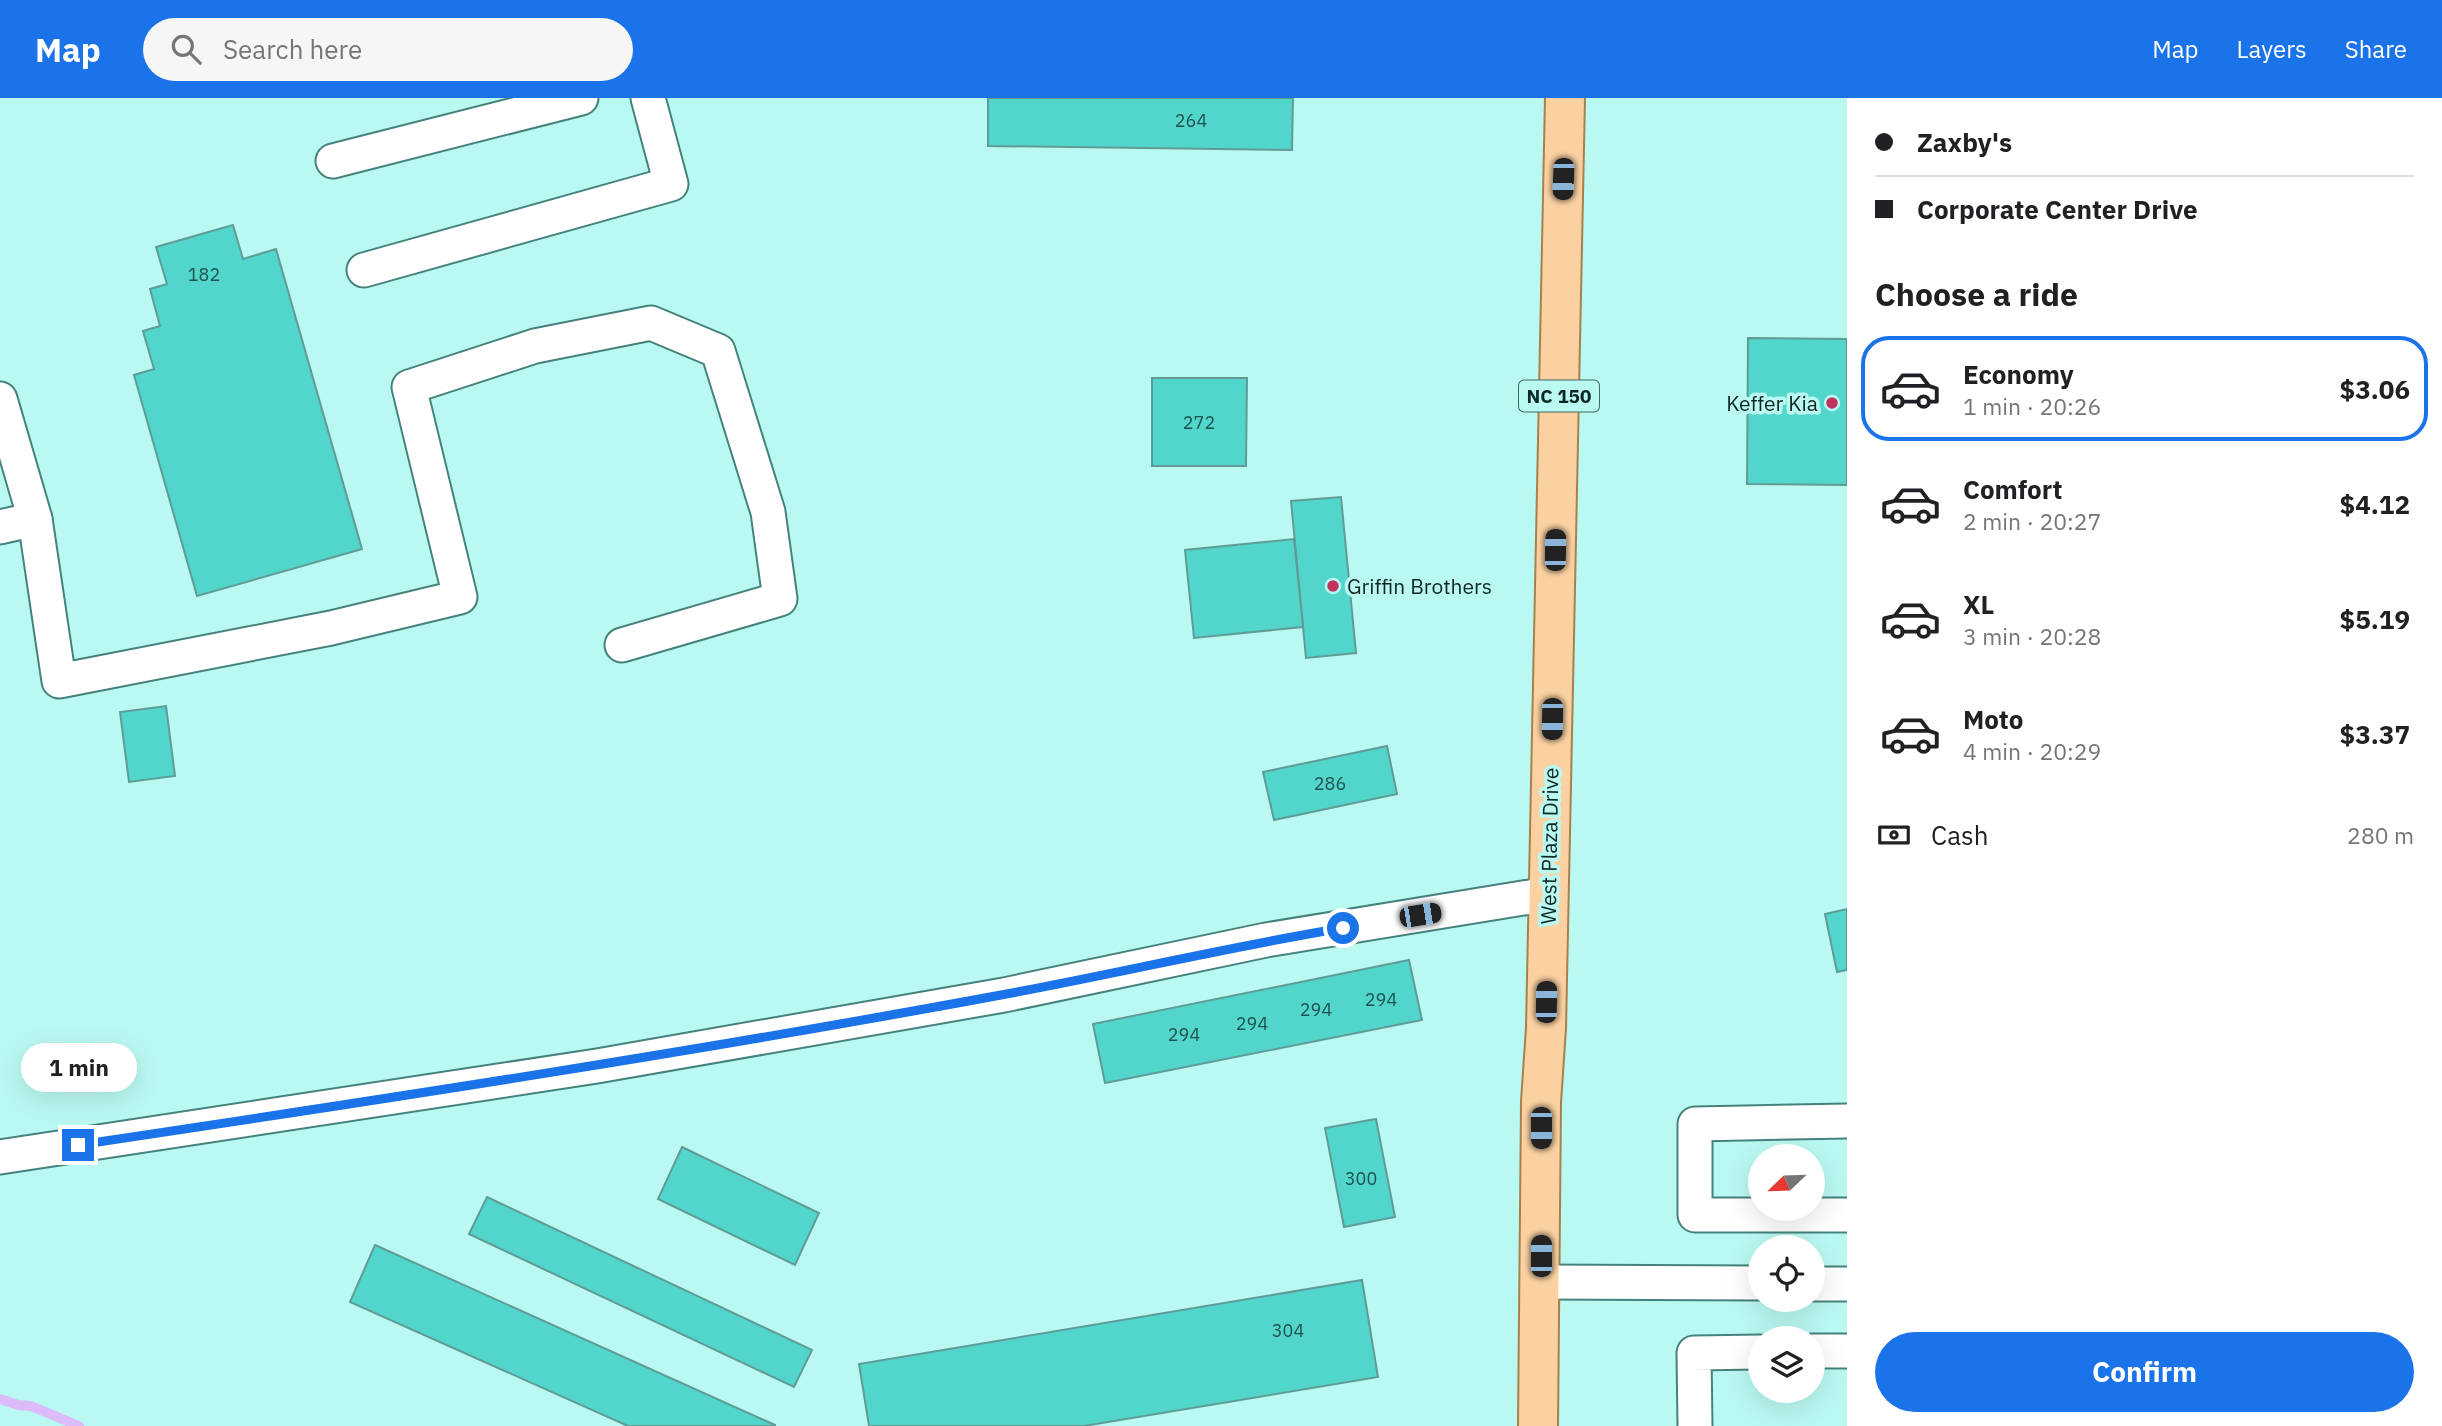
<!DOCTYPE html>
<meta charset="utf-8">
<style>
:root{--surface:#fff;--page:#f6f6f6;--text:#202124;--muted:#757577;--line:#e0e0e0;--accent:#1a73e8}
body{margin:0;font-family:"IBM Plex Sans",sans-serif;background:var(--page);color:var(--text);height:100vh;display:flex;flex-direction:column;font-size:26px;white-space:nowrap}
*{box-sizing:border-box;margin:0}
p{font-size:23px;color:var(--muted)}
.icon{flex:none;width:38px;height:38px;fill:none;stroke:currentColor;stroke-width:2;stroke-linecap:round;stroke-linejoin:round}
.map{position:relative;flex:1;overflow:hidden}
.sheet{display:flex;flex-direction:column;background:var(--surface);width:595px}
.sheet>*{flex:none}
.top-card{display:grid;align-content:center;height:154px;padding:0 28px;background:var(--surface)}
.needle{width:46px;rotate:247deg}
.fabs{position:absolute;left:1748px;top:1046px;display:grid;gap:14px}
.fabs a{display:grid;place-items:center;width:77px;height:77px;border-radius:50%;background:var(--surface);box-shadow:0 7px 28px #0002;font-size:35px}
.end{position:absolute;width:32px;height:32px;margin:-16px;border:9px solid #1a73e8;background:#fff;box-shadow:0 0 0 4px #fff}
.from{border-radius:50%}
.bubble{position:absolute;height:49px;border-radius:24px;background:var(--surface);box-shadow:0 7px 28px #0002;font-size:23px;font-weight:700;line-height:49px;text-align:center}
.car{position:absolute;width:21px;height:42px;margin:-21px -10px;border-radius:9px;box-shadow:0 0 5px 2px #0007;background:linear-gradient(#222 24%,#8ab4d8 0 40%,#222 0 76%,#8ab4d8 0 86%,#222 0)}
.top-card b{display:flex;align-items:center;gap:24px;height:66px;font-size:26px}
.top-card b+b{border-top:2px solid var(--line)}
.top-card i{width:18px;height:18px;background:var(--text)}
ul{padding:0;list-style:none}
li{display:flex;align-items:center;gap:21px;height:105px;margin:0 14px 10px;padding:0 14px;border:4px solid transparent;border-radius:28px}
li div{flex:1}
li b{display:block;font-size:26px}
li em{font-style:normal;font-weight:700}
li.active{border-color:var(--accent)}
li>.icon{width:63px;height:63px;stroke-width:1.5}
h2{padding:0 28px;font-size:32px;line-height:84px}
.pay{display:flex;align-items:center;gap:18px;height:77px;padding:0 28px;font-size:26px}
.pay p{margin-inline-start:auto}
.primary-button{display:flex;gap:14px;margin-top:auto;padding:14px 28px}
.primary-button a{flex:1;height:80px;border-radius:42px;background:var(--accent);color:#fff;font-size:28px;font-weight:700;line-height:80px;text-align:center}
header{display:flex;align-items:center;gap:42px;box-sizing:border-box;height:98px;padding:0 35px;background:var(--accent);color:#fff}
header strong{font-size:33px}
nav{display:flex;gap:38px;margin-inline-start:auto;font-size:24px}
.search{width:490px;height:63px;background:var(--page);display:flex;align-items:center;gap:18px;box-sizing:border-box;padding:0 24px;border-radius:38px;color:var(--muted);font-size:26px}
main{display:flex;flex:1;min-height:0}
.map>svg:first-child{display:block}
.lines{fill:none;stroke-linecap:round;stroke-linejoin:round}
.stream{stroke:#dbbbf9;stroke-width:10}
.building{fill:#52d5cb;stroke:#609c96;stroke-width:2}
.minor-casing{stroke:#46827d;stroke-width:37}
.major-casing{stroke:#a6814d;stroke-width:42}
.minor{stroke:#fff;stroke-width:33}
.major{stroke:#fbd1a1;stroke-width:38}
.route{stroke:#1a73e8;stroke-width:9}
.poi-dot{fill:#c1325d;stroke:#baf9f2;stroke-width:2.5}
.labels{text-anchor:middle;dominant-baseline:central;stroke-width:7;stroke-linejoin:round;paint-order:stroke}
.number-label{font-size:18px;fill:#1f524e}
.shield{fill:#baf9f2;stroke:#426662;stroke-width:2}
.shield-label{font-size:19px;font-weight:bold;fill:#0e2725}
.poi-label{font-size:21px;fill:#0e2725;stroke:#baf9f2;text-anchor:end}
.street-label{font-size:21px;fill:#0e2725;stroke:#baf9f2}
</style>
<header>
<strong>Map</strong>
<div class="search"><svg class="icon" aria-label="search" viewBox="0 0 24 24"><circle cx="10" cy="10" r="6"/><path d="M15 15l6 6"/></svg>Search here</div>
<nav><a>Map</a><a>Layers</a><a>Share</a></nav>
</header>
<main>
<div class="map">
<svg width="1847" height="1328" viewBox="0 0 1847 1328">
<rect width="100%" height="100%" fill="#baf9f2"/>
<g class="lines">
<path class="stream" d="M0,1301L18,1307L31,1308L79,1328"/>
</g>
<g class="building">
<path d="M988,0H1293L1292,52L988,48Z"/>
<path d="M233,127L243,161L276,151L362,451L197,498L134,277L154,271L143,233L160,228L150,191L167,186L156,149Z"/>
<path d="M1748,240L1847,241V387L1747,386Z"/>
<path d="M1152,280H1247L1246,368H1152Z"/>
<path d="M1341,399L1356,555L1306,560L1291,403Z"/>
<path d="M1294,441L1303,529L1194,540L1185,452Z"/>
<path d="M166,608L175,678L129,684L120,614Z"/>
<path d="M1387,648L1397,696L1274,722L1263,674Z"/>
<path d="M1847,811V872L1837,874L1825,816Z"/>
<path d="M1409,862L1422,922L1105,985L1093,926Z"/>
<path d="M1376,1021L1395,1119L1344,1129L1325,1030Z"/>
<path d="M682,1049L819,1115L795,1167L658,1101Z"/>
<path d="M487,1099L812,1252L794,1289L469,1136Z"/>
<path d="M375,1147L775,1327V1328H628L350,1204Z"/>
<path d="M1362,1182L1378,1279L1084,1328H869L859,1266Z"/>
</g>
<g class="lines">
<defs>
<g id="minor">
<path d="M333,63L581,0"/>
<path d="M364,172L671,86L648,0"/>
<path d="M0,301L35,421L0,429"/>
<path d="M35,421L59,583L331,530L460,499L409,289L535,248L651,225L718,253L768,414L780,501L622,547"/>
<path d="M1847,1023L1695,1026V1117H1847"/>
<path d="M0,1059L597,968L1004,897L1266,842L1548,796"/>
<path d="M1541,1184L1760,1185"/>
<path d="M1813,1186H1847"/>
<path d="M1813,1253H1847"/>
<path d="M1695,1328L1694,1255L1760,1254"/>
</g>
<path id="major" d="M1538,1328L1541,1004L1546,930L1565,0"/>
</defs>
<use href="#minor" class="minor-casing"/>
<use href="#major" class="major-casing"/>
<use href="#minor" class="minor"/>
<use href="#major" class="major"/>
</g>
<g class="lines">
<path class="route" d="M78,1047C386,1001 694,954 1001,897C1115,876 1228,849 1343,830"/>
</g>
<g class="poi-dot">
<circle cx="1832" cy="305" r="7"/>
<circle cx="1333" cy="488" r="7"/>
</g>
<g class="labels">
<g class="number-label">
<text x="1191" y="22">264</text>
<text x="204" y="176">182</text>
<text x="1199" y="324">272</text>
<text x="1330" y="685">286</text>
<text x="1381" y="901">294</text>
<text x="1316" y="911">294</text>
<text x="1252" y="925">294</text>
<text x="1184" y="936">294</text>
<text x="1361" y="1080">300</text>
<text x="1288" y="1232">304</text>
</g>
<rect class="shield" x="1519" y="282.5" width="80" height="31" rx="5"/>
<g class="shield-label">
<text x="1559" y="298">NC 150</text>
</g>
<g class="poi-label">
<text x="1818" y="305">Keffer Kia</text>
<text x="1347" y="488" text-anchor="start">Griffin Brothers</text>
</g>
<g class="street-label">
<text transform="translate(1549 748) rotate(-89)">West Plaza Drive</text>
</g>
</g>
</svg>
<div class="fabs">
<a><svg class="needle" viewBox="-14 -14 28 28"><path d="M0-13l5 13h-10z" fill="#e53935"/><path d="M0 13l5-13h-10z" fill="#757577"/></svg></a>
<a><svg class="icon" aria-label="locate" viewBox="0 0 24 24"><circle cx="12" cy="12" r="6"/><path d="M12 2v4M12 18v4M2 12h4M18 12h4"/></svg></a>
<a><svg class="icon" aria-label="layers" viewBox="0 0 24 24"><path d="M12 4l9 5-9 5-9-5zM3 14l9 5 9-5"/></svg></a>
</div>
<i class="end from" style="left:1343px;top:830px"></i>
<i class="end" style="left:78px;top:1047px"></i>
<div class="bubble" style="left:21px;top:945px;width:116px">1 min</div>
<i class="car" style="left:1563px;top:81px;rotate:182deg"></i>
<i class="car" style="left:1555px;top:452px;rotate:1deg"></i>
<i class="car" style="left:1552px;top:621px;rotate:181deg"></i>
<i class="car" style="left:1420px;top:817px;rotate:81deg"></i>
<i class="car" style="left:1546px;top:904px;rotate:1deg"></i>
<i class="car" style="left:1541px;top:1030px;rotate:180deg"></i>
<i class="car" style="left:1541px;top:1158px;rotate:0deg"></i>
</div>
<section class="sheet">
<div class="top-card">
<b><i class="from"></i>Zaxby's</b>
<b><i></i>Corporate Center Drive</b>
</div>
<h2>Choose a ride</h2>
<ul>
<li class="active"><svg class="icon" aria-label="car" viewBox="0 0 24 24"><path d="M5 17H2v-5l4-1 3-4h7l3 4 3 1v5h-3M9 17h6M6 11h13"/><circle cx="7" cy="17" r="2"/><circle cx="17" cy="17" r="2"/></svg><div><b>Economy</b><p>1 min · 20:26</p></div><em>$3.06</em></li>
<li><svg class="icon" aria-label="car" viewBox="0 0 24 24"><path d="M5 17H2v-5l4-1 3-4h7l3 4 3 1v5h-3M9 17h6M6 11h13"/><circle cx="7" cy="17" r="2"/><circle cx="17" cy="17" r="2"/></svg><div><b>Comfort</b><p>2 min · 20:27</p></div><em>$4.12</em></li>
<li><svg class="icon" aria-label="car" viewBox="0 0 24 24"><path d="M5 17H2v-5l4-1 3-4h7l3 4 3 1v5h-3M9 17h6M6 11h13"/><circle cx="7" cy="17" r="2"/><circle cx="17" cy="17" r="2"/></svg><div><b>XL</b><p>3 min · 20:28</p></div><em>$5.19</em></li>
<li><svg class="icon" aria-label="car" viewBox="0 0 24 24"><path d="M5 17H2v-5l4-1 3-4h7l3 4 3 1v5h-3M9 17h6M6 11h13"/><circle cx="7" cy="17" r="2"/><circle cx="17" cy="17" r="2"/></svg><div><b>Moto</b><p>4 min · 20:29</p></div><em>$3.37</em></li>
</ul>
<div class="pay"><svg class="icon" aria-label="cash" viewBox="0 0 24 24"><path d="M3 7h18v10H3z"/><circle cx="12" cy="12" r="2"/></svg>Cash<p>280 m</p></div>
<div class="primary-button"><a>Confirm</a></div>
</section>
</main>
